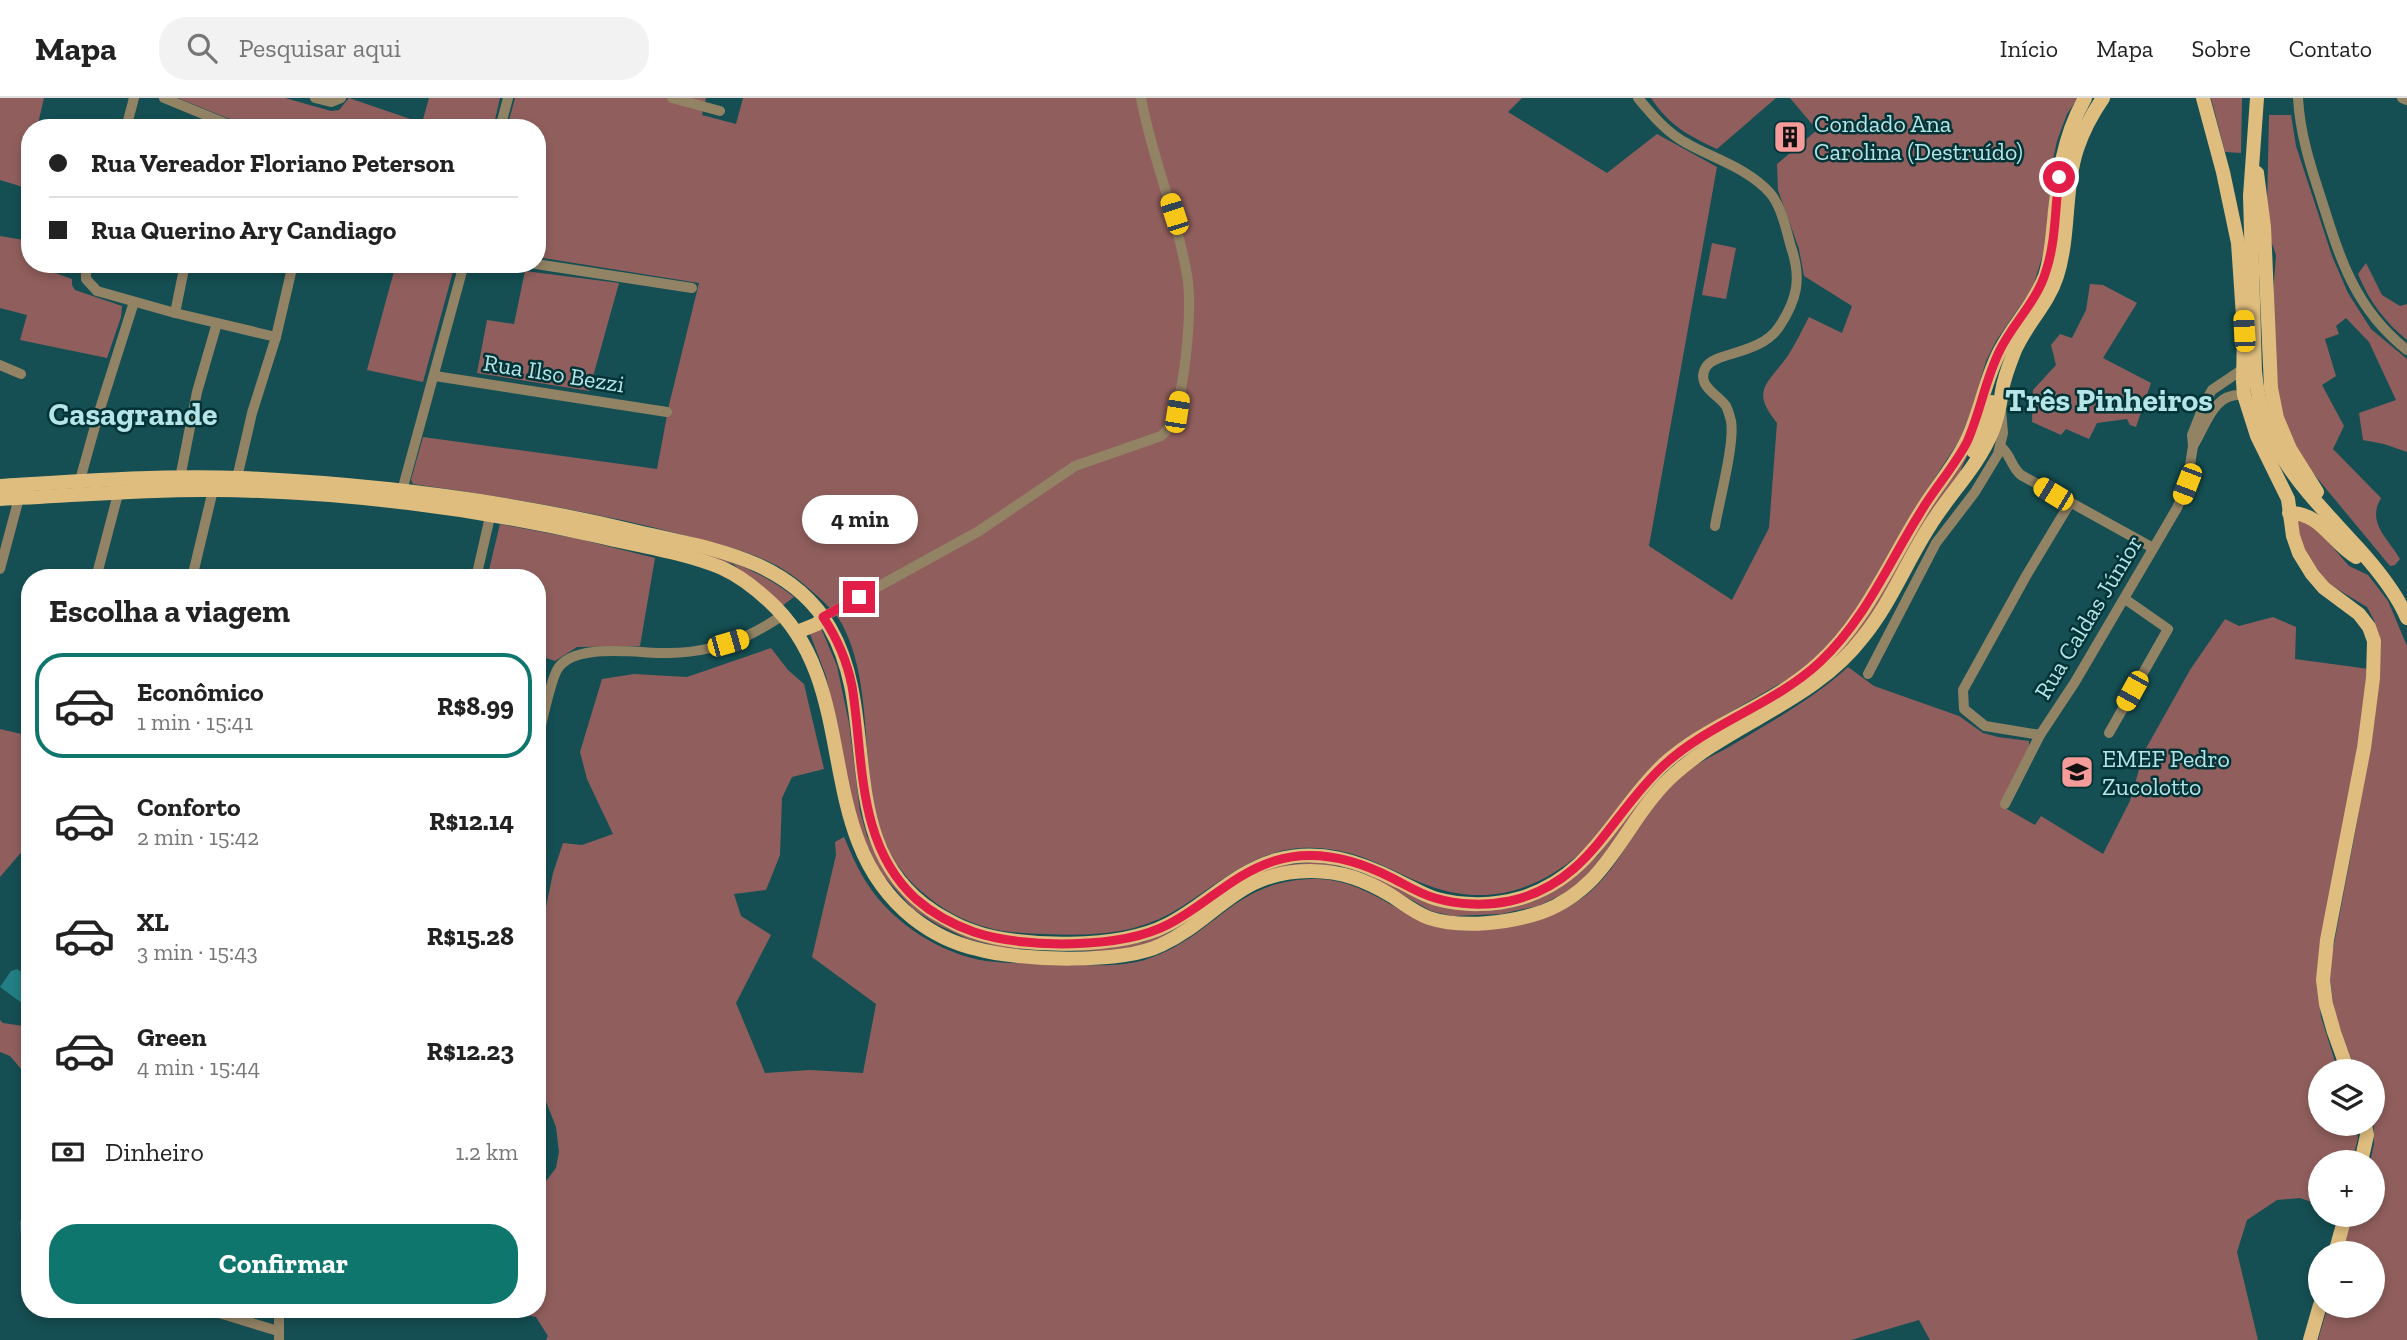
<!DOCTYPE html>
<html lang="pt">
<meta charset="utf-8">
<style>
:root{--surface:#fff;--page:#f2f2f2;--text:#222;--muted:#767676;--line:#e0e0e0;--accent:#0f766e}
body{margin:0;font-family:"Zilla Slab",serif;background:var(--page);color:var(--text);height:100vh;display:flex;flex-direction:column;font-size:26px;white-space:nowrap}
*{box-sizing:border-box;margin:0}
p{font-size:23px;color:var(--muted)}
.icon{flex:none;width:38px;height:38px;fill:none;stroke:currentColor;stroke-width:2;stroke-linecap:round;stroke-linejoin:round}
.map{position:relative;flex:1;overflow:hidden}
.sheet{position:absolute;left:21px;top:471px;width:525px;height:749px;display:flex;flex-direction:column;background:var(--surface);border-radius:28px;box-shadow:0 4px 10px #0003}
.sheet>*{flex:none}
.hud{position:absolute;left:21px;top:21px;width:525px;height:154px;border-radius:28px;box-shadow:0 4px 10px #0003;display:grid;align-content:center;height:154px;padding:0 28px;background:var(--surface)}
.tools{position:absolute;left:2308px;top:961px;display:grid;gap:14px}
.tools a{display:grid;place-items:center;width:77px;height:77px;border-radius:50%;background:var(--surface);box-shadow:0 4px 10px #0003;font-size:35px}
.end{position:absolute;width:32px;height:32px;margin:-16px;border:9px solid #e11d48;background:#fff;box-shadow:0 0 0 4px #fff}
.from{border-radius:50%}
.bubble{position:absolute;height:49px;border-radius:24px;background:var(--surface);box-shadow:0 4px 10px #0003;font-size:23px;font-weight:700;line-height:49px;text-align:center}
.car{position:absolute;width:21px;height:42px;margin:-21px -10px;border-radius:9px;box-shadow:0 0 5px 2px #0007;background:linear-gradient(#f5c518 24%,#345 0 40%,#f5c518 0 76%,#345 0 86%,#f5c518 0)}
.hud b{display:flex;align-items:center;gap:24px;height:66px;font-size:26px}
.hud b+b{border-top:2px solid var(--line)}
.hud i{width:18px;height:18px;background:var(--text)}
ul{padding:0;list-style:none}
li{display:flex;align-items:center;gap:21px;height:105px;margin:0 14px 10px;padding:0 14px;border:4px solid transparent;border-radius:28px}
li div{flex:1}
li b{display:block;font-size:26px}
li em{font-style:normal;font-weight:700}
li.active{border-color:var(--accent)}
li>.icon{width:63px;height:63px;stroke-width:1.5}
h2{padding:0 28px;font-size:32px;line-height:84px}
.pay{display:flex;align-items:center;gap:18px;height:77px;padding:0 28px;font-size:26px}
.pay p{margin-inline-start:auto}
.action{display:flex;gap:14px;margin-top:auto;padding:14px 28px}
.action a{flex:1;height:80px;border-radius:28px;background:var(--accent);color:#fff;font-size:28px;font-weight:700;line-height:80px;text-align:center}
header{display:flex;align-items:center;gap:42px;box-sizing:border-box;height:98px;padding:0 35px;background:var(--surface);border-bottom:2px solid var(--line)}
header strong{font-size:33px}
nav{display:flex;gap:38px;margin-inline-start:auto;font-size:24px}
.search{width:490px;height:63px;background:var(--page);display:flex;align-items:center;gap:18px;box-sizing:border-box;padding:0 24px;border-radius:28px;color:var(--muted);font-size:26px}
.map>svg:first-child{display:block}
.green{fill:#905f5d}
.water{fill:#227f84}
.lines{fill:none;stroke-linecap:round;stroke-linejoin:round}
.minor{stroke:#938365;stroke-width:10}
.major{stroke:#dfbd7f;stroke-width:14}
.route{stroke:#e11d48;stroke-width:9}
.labels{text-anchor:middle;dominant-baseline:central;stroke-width:5;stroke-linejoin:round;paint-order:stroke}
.poi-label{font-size:24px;fill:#b6e5e8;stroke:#023336;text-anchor:start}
.street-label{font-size:24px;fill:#b6e5e8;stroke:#023336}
.district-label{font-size:32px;font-weight:bold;fill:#b6e5e8;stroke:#023336}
</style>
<header>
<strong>Mapa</strong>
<div class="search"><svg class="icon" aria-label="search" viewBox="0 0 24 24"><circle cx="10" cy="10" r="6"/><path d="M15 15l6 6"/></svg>Pesquisar aqui</div>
<nav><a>Início</a><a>Mapa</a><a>Sobre</a><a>Contato</a></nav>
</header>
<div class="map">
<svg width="2407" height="1242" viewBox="0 0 2407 1242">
<rect width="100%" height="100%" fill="#154f53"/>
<g class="green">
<path d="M0,0H44L37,30H30V62L23,89L0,82Z"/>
<path d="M178,0H285L331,13L339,12L349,0L422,25L429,0H500L493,30H258L227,20Z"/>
<path d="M515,0H706L702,17L736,26L743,0H1522L1508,14L1607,75L1657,36L1717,69L1649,448L1732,502L1769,430L1777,325C1751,293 1766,287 1787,259C1795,247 1802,232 1809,219L1842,235L1852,208L1804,178L1799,151L1778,92L1777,66L1817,32L1790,0H2078L2067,16L2057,43L2051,71L2046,146L2033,189L1996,243L1986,263L1971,314L1959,343L1915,410L1858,510L1834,543L1800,574L1720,620L1582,754C1533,796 1481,810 1419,784C1382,768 1358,752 1316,750C1260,746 1223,783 1178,811C1136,837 1092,838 1044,836C1025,835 1005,835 986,829C963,823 940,810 922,794C842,727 886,610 842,526C835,513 819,499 807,489C771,457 732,450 687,438C597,414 505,399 413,386L411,382L423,339L657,371L669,307L699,185L537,159V30H507Z"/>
<path d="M1651,0H1776L1717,51C1687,37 1670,28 1651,0Z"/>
<path d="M2211,0H2242L2241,55L2225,54Z"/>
<path d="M2269,17H2291L2296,48L2332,158L2348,195L2371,231L2407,261V354L2384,346L2363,342L2359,315L2396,302L2369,244L2346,220L2336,228L2339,236L2325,241L2336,278L2322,287L2344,328L2333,351L2381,400C2366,425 2389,441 2400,461L2395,467L2390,468L2294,352L2279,318L2272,210L2276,157L2269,137L2267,110Z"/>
<path d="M0,138L30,143V166L72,181V187L75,192L122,208L121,219L107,260L20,242L27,217L0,210Z"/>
<path d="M1712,145L1736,150L1726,201L1702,197Z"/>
<path d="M2366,165L2382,197L2400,208L2407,206V242C2385,224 2369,203 2358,176Z"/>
<path d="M396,166H455L423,284L367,272Z"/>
<path d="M525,173L619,185L589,293L477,275L487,222L514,226Z"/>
<path d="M2090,186L2103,187L2137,205L2103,260L2151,285L2136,329L2130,327L2127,321L2097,325L2089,341L2066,331L2061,337L2032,324L2033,292L2056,267L2051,247L2060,236L2072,240L2086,212Z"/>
<path d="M1979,333L1961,371V378L1874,516L1833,565L1718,639L1574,791L1538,808L1501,816L1453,818L1431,813L1364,775L1340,768L1314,766L1286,768L1147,847L1108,853L1043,852L1003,850L968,841L938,827L913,811L880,774L858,729L826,578L810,536L821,530L837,568L849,625L860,713L867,738L877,758L906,799L937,824L968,839L990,845L1107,850L1143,844L1170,833L1229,791L1272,770L1285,767L1313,764L1346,768L1462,812L1569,783L1598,757L1640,702L1678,664L1851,540L1871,512L1911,440Z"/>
<path d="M2302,421L2315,429L2349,468L2368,477L2388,503L2407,548V1242H2318L2328,1208H2373V1155H2342L2353,1117L2373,1116V1064H2370L2374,1046L2373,973H2356L2335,918L2330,881L2331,862L2358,719L2381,551L2374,522L2367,509L2329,486L2302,452L2297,422Z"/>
<path d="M500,426L579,441L655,460L640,548L577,549L555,563L537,557V480H487Z"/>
<path d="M639,439C697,454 746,461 794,499L782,508L733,466L638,442Z"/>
<path d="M2273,519L2296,529L2295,561L2369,571L2356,658L2317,877L2321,919L2338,973H2320V1026H2356L2358,1040L2352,1064H2320V1107L2300,1100L2277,1102L2247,1122L2237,1154L2258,1242H1930L1919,1222L1851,1242H546L548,1238L536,1219L512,1214L516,1211H537V1095L556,1070L559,1054L556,1029L543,996L537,995V853L553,775L563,745L582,747L613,736L587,681L580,654L602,581L634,576L687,579L771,550L788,572L804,586L824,671L792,679L782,700L780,757L766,792L734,796L741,818L771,837L736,905L765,975L810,972L863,975L876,906L812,859L836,757L835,744L844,739C851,755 858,772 868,787C893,825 941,856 986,863C1010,866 1034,865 1058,866C1092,867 1126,871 1158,857C1219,832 1237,781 1316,781C1349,781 1376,798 1404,814C1412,818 1421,825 1431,827C1440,829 1551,816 1561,812C1610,792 1627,740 1658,702C1664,695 1672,688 1679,681C1692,667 1713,658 1729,649C1770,624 1812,602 1848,569L1874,588L1959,618L1983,635L1998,639L2029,643V650L2000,707L2035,727L2041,718L2103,756L2130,703L2144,654L2190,572L2225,521L2239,528Z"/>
<path d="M0,631L30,638V744L0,779Z"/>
<path d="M0,922L3,925L30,929V973L27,978L10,958L0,954Z"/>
</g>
<g class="water">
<path d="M17,871L30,880V911L0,889L11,873Z"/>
<path d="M30,1118V1161L22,1154L20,1123Z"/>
</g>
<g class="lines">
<g class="minor">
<path d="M164,0L232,28"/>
<path d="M315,0L331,4L341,0"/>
<path d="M672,0L720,13"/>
<path d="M1638,0C1653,18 1667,35 1688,46C1715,61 1749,71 1770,95C1782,109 1786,132 1791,149C1802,181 1797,202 1779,229C1760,257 1715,254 1706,269C1695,288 1718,296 1726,308C1728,312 1730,319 1731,323C1735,345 1719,404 1715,428"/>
<path d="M2298,0C2300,35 2310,67 2321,100C2340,161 2355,211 2407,252"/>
<path d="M2402,0L2407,2"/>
<path d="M126,30L134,0"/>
<path d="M500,30L508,0"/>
<path d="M86,166V181L97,193L175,215L276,239"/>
<path d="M536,166L692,190"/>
<path d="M175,215L185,166"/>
<path d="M0,267L21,276"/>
<path d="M435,278L667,314"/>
<path d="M2193,348C2207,326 2213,294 2244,297"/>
<path d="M2001,349C2011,357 2011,369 2021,377L2153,450"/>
<path d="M180,380L197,294L217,225"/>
<path d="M237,380L252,315L276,239L293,166"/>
<path d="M78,389L99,314L134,204"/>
<path d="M400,400L464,166"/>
<path d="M0,471L19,400"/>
<path d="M96,480L118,396"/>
<path d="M192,480L213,392"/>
<path d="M476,480L492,410"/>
<path d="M823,519L979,433L1075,368L1161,338C1179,323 1178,306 1182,285C1187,256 1192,205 1187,177C1177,117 1152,60 1141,0"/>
<path d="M1868,576L1936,445L1975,394L1998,356L2003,335L2001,312"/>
<path d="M2109,635L2168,531L2125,501"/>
<path d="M2040,637L1985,628L1964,611L1963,592L2026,478L2070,405"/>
<path d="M537,644C542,626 549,587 557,572C573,543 641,556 669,555C683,555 698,553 711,550C739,544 760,532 783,517"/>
<path d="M2005,706L2040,637L2075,584L2177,410L2187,386L2193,348L2192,337L2205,304L2212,292L2243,271"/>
<path d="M206,1211L278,1233"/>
<path d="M279,1242V1211"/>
</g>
<g class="major">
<path d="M2203,0L2223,74L2238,145L2244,233L2243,284L2244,297L2257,338L2288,401L2293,438L2299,455L2312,476L2324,490L2359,516L2369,529L2374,543L2373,580L2364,650L2327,842L2323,882L2326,906L2334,934L2348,973"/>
<path d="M2257,0L2250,98L2255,273C2262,355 2306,392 2358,450C2377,471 2396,494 2407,520"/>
<path d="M2257,75L2264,129L2271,290L2277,320L2290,351L2317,394"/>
<path d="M1973,353L1992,304"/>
<path d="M0,388C80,383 161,377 241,380C373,386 505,402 634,433C706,450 789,459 830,530C882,620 832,748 934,814C946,821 959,829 972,833C1021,851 1120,851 1167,827C1205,808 1234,774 1276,762C1319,750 1359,763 1398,783C1411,789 1423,797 1437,801C1463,808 1494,808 1521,800C1593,778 1613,715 1663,667C1709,625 1772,608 1817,567C1864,525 1888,467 1920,415C1934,391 1954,369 1966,344C1981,314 1985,280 2001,251C2014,226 2035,205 2045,178C2051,160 2052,142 2054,123C2058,79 2063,39 2085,0"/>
<path d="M0,401C71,398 143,391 214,392C340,393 475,410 597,438C639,448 683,454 722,470C740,478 755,490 769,503C865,590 808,736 913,820C932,835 955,846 977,851C1020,863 1122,866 1161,847C1219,820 1236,773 1311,773C1342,773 1366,782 1392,798C1404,806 1415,815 1429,820C1462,831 1509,825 1542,814C1609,789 1622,728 1668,682C1727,625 1812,606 1863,539C1890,506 1906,465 1929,429C1949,396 1977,370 1992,334C1998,320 2000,307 2002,293C2004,279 2010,265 2015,252C2027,225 2048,206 2057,178C2070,137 2064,91 2077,51C2083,33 2092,16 2103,0"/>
<path d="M2289,415C2320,414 2332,445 2356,459"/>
<path d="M797,534L817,526L823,519"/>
<path d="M2361,1064L2367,1037L2365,1026"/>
<path d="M2335,1155L2346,1116"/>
<path d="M2310,1242L2320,1207"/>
</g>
</g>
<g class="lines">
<path class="route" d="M859,499L823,519C837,540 847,563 852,588C864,661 856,746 916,801C932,815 954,827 974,834C1024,851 1122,851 1169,826C1206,807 1233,776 1274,763C1315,750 1355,761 1392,780C1406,787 1420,796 1435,800C1458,807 1486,808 1510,803C1590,785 1609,718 1663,668C1709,625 1774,607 1820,564C1865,522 1888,466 1920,415C1934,391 1954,369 1967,344C1980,315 1985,283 1999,254C2012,226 2037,204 2046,173C2056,143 2055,110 2059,79"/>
</g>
<defs>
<symbol id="building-square" viewBox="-11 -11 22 22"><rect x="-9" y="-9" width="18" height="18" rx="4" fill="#f59b99" stroke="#023336"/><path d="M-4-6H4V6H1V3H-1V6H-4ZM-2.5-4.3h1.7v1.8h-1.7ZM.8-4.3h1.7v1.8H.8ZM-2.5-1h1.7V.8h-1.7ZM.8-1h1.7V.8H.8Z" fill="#111"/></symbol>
<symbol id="school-square" viewBox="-11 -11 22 22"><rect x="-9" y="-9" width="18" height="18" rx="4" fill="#f59b99" stroke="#023336"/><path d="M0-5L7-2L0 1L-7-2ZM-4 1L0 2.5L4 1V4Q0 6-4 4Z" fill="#111"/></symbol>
</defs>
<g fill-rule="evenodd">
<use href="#building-square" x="1771" y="20" width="38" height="38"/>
<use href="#school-square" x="2058" y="655" width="38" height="38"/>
</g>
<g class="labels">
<g class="poi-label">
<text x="1814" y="25">Condado Ana<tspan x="1814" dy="28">Carolina (Destruído)</tspan></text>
<text x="2102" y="660">EMEF Pedro<tspan x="2102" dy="28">Zucolotto</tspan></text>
</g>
<g class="street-label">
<text transform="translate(554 275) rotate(9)">Rua Ilso Bezzi</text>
<text transform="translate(2088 519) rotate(-59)">Rua Caldas Júnior</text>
</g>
<g class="district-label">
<text x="2109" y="302">Três Pinheiros</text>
<text x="133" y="316">Casagrande</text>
</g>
</g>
</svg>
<div class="tools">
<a><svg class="icon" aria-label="layers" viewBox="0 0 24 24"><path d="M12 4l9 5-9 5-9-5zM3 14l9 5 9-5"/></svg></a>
<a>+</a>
<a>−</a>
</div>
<i class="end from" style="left:2059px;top:79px"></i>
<i class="end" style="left:859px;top:499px"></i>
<div class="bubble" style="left:802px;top:397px;width:116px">4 min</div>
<i class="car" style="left:1174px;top:116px;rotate:342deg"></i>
<i class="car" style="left:2244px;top:233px;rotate:357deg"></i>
<i class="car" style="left:1177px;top:314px;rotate:9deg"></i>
<i class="car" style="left:2187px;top:386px;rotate:201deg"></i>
<i class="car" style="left:2053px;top:396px;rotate:301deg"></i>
<i class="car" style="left:728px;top:545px;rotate:74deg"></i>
<i class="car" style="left:2132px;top:593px;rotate:209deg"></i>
<div class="hud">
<b><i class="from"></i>Rua Vereador Floriano Peterson</b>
<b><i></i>Rua Querino Ary Candiago</b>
</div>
<section class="sheet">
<h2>Escolha a viagem</h2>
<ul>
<li class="active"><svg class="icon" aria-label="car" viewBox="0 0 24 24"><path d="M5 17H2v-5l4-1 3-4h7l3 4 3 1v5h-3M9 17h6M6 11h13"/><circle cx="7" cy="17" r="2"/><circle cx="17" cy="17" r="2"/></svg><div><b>Econômico</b><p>1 min · 15:41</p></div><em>R$8.99</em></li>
<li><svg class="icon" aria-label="car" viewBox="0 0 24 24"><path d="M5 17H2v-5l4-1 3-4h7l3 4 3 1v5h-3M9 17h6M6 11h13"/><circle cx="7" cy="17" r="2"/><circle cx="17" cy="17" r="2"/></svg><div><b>Conforto</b><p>2 min · 15:42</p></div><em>R$12.14</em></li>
<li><svg class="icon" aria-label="car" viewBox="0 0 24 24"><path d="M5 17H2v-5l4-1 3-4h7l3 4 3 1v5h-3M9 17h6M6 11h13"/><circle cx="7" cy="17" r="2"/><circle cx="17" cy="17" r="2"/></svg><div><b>XL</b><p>3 min · 15:43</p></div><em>R$15.28</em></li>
<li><svg class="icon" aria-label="car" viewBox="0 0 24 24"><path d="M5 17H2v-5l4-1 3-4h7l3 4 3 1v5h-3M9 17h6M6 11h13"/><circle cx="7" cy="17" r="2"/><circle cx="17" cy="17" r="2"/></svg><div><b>Green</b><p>4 min · 15:44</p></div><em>R$12.23</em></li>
</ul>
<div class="pay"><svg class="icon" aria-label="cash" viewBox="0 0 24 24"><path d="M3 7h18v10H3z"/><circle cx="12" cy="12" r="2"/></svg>Dinheiro<p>1.2 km</p></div>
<div class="action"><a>Confirmar</a></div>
</section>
</div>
